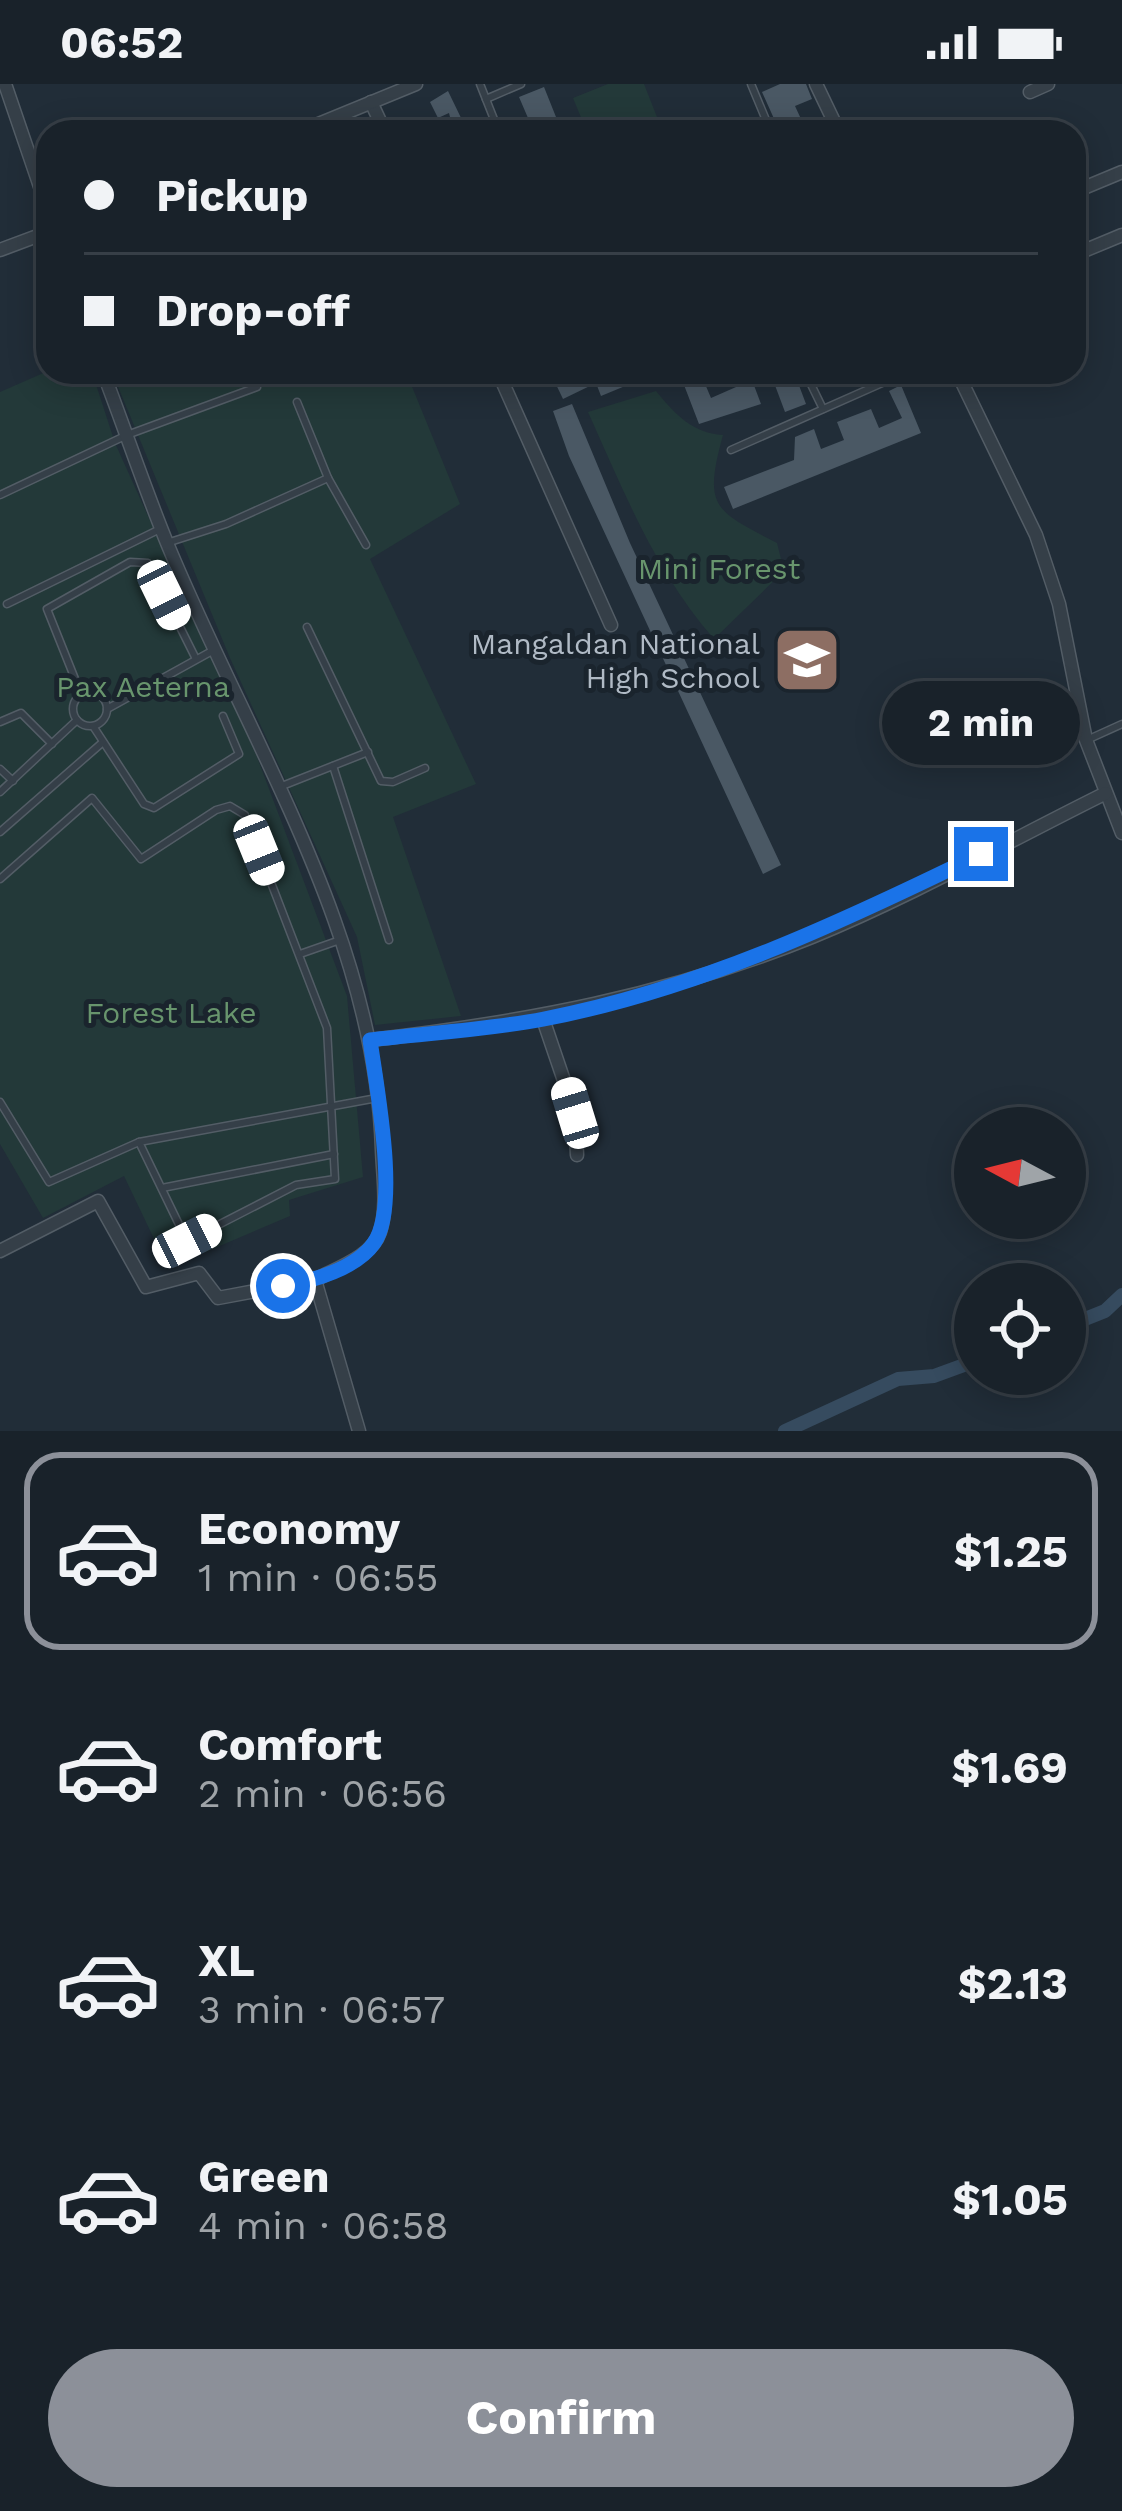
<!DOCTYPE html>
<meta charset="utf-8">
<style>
:root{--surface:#19222a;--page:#262f36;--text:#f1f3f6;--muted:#9fa4a8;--line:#373f47;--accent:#8c9099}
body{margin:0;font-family:"Work Sans",sans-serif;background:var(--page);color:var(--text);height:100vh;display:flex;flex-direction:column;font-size:45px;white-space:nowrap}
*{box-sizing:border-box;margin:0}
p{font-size:39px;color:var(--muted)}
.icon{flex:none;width:66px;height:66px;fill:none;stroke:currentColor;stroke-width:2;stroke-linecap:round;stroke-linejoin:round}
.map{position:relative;height:1347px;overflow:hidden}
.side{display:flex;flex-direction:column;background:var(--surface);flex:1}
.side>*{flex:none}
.guide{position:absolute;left:36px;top:36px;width:1050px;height:264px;border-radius:36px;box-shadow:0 6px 30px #0003,0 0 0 3px var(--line);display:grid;align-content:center;height:264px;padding:0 48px;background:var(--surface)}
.needle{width:78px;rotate:277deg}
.fabs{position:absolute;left:954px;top:1023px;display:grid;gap:24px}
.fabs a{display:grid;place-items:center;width:132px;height:132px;border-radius:50%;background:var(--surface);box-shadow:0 6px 30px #0003,0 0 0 3px var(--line);font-size:60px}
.end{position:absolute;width:54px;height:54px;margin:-27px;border:15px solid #1a73e8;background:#fff;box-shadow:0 0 0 6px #fff}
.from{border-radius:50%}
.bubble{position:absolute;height:84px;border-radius:42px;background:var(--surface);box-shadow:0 6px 30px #0003,0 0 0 3px var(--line);font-size:39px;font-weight:700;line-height:84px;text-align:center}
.car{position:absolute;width:36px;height:72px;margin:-36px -18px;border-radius:15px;box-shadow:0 0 9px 3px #0007;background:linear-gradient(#fff 24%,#345 0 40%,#fff 0 76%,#345 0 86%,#fff 0)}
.guide b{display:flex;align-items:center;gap:42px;height:114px;font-size:45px}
.guide b+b{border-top:3px solid var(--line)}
.guide i{width:30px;height:30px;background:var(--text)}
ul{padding:21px 0 0;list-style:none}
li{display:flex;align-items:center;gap:36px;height:198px;margin:0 24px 18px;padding:0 24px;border:6px solid transparent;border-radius:36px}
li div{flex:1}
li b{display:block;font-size:45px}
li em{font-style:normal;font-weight:700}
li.selected{border-color:var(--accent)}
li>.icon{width:108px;height:108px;stroke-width:1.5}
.button{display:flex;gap:24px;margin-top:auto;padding:24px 48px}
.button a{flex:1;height:138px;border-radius:72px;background:var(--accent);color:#fff;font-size:48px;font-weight:700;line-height:138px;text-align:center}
.status{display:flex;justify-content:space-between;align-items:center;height:84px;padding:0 60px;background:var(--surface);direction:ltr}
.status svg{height:33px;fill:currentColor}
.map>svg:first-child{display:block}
.green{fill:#233939}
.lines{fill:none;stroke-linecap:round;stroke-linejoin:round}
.canal{stroke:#364b5f;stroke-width:14}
.building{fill:#4a5864}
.service-casing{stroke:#535d66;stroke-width:9}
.minor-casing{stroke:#535d66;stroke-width:15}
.service{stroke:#353f48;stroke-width:6}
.minor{stroke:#353f48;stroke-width:12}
.route{stroke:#1a73e8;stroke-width:15}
.labels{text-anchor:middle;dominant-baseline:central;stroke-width:10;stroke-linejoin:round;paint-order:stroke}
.park-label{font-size:30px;fill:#68956d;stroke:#1a242d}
.poi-label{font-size:30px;fill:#b0bac5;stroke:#1a242d;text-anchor:end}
</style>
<div class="status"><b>06:52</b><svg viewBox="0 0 49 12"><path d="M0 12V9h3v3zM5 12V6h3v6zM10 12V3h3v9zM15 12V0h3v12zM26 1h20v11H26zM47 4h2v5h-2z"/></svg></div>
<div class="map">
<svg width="1122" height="1347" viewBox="0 0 1122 1347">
<rect width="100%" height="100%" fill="#212d38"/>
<g class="green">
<path d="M608,0H644L657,33L620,48H587L573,14Z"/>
<path d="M48,287L92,288L115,359L257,673L347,912L363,1093L289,1116L290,1132L168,1184L124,1092L43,1134L0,1060V308Z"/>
<path d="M112,288H406L460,420L370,475L476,700L393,733L461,932L375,941L357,853L230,574Z"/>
<path d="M656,307C675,330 692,349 723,351C703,424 714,426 777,459L784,487L714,555C656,489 624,408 588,328Z"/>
</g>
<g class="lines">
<g class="canal">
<path d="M1065,1243L1105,1227L1122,1211"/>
<path d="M785,1347L898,1295L934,1292L975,1277"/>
</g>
</g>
<g class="building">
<path d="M780,0H806L812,15L795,22L807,48H780L762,8Z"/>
<path d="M544,3L562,48H506L528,34L519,13Z"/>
<path d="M448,7L463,38L469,36L472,48H439L452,41L449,29L438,34L430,18Z"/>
<path d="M550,288H659L601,312L596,299L563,315Z"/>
<path d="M679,288H700L711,314L752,296L761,320L699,340Z"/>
<path d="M770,288H794L806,320L785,328Z"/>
<path d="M901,301L921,349L733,425L724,403L794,376L795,353L814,345L821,365L844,356L837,338L871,325L879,344L902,334L889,307Z"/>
<path d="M572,320L630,459L781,781L763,790L569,372L553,327Z"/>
</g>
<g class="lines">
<defs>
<g id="service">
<path d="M480,0L499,48"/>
<path d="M751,0L771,48"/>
<path d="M486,15L521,0"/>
<path d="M805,288L823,325"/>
<path d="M731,366L907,288"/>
<path d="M328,394L366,461"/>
<path d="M0,411L127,351L257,303"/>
<path d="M170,458L226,440L328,394L297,318"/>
<path d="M7,520L158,446"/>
<path d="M307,543L381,697L393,698L425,684"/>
<circle cx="90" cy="625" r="17"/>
<path d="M81,610L47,525L130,478L148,479L196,575"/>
<path d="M107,625L212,567"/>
<path d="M0,638L21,629L52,660"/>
<path d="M93,642L144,720L154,724L239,670L223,632"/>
<path d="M1089,655L1122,640"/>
<path d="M333,682L389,856"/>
<path d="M0,685L13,697"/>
<path d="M282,702L368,668"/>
<path d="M0,708L77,636"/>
<path d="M0,748L103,658"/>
<path d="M0,795L92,714L141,775L216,726L230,722L245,731L327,944L335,1095L296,1101L187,1157L139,1058"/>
<path d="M300,870L340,856"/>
<path d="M0,1018L49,1098L139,1058L377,1014"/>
<path d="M162,1104L334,1070"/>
</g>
<g id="minor">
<path d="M5,0L48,126"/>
<path d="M816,0L839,48"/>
<path d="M1030,8L1048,0"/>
<path d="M371,18L385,48"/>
<path d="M299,48L416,0"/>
<path d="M1074,108L1122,88"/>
<path d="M0,166L48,148"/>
<path d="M1074,171L1122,151"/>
<path d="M103,288C125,345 144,403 167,459C248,656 375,848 382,1066C383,1092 388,1123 380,1148C372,1173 337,1184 315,1196L359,1347"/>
<path d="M498,288L611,541"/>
<path d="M957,288L1036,451L1059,520L1086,656L1122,749"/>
<path d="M543,935L575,1029L577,1071"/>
<path d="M370,956C526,938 666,912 812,853C912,812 1009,757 1106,709"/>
<path d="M0,1167L98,1117L146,1203L199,1189L218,1214L315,1196"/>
</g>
</defs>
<use href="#service" class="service-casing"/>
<use href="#minor" class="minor-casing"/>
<use href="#service" class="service"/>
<use href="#minor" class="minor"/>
</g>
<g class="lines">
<path class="route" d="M283,1202C312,1197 356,1185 374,1159C400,1123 376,1000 370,956C428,949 487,946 544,935C699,905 840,839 981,770"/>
</g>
<defs>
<symbol id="school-square" viewBox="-11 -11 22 22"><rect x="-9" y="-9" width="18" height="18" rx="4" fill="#8d6e63" stroke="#1a242d"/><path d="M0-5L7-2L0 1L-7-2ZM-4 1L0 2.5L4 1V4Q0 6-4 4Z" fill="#fff"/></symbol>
</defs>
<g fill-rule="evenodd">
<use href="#school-square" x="769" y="538" width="76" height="76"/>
</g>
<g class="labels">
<g class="park-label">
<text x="719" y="484">Mini Forest</text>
<text x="143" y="602">Pax Aeterna</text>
<text x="171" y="928">Forest Lake</text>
</g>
<g class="poi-label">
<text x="760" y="559">Mangaldan National<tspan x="760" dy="34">High School</tspan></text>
</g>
</g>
</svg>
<div class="fabs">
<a><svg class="needle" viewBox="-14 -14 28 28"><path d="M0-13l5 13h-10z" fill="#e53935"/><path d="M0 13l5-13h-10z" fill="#9fa4a8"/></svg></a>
<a><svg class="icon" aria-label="locate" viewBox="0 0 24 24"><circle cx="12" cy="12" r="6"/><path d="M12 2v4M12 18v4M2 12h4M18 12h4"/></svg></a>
</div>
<i class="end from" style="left:283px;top:1202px"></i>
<i class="end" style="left:981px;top:770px"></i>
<div class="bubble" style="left:882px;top:597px;width:198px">2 min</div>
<i class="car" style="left:164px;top:511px;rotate:154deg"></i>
<i class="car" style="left:259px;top:766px;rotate:158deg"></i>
<i class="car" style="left:575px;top:1029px;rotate:343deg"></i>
<i class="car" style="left:187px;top:1157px;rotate:63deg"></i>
<div class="guide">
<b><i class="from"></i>Pickup</b>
<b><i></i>Drop-off</b>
</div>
</div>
<section class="side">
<ul>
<li class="selected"><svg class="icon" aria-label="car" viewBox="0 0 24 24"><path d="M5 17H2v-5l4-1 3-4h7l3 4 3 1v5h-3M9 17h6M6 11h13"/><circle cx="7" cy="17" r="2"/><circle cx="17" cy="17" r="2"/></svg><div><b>Economy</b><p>1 min · 06:55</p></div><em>$1.25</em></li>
<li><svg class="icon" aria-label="car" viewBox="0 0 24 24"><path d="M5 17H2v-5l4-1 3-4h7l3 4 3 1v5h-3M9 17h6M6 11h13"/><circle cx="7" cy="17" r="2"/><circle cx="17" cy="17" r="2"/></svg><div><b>Comfort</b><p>2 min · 06:56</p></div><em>$1.69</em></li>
<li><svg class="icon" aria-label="car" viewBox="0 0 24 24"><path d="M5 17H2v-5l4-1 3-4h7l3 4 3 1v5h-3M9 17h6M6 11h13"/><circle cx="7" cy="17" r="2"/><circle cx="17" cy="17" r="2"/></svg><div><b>XL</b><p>3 min · 06:57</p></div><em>$2.13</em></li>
<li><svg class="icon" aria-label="car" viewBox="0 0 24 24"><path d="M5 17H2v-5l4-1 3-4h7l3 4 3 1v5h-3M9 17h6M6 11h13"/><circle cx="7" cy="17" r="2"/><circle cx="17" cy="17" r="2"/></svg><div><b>Green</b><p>4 min · 06:58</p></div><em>$1.05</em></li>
</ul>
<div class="button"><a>Confirm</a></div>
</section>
